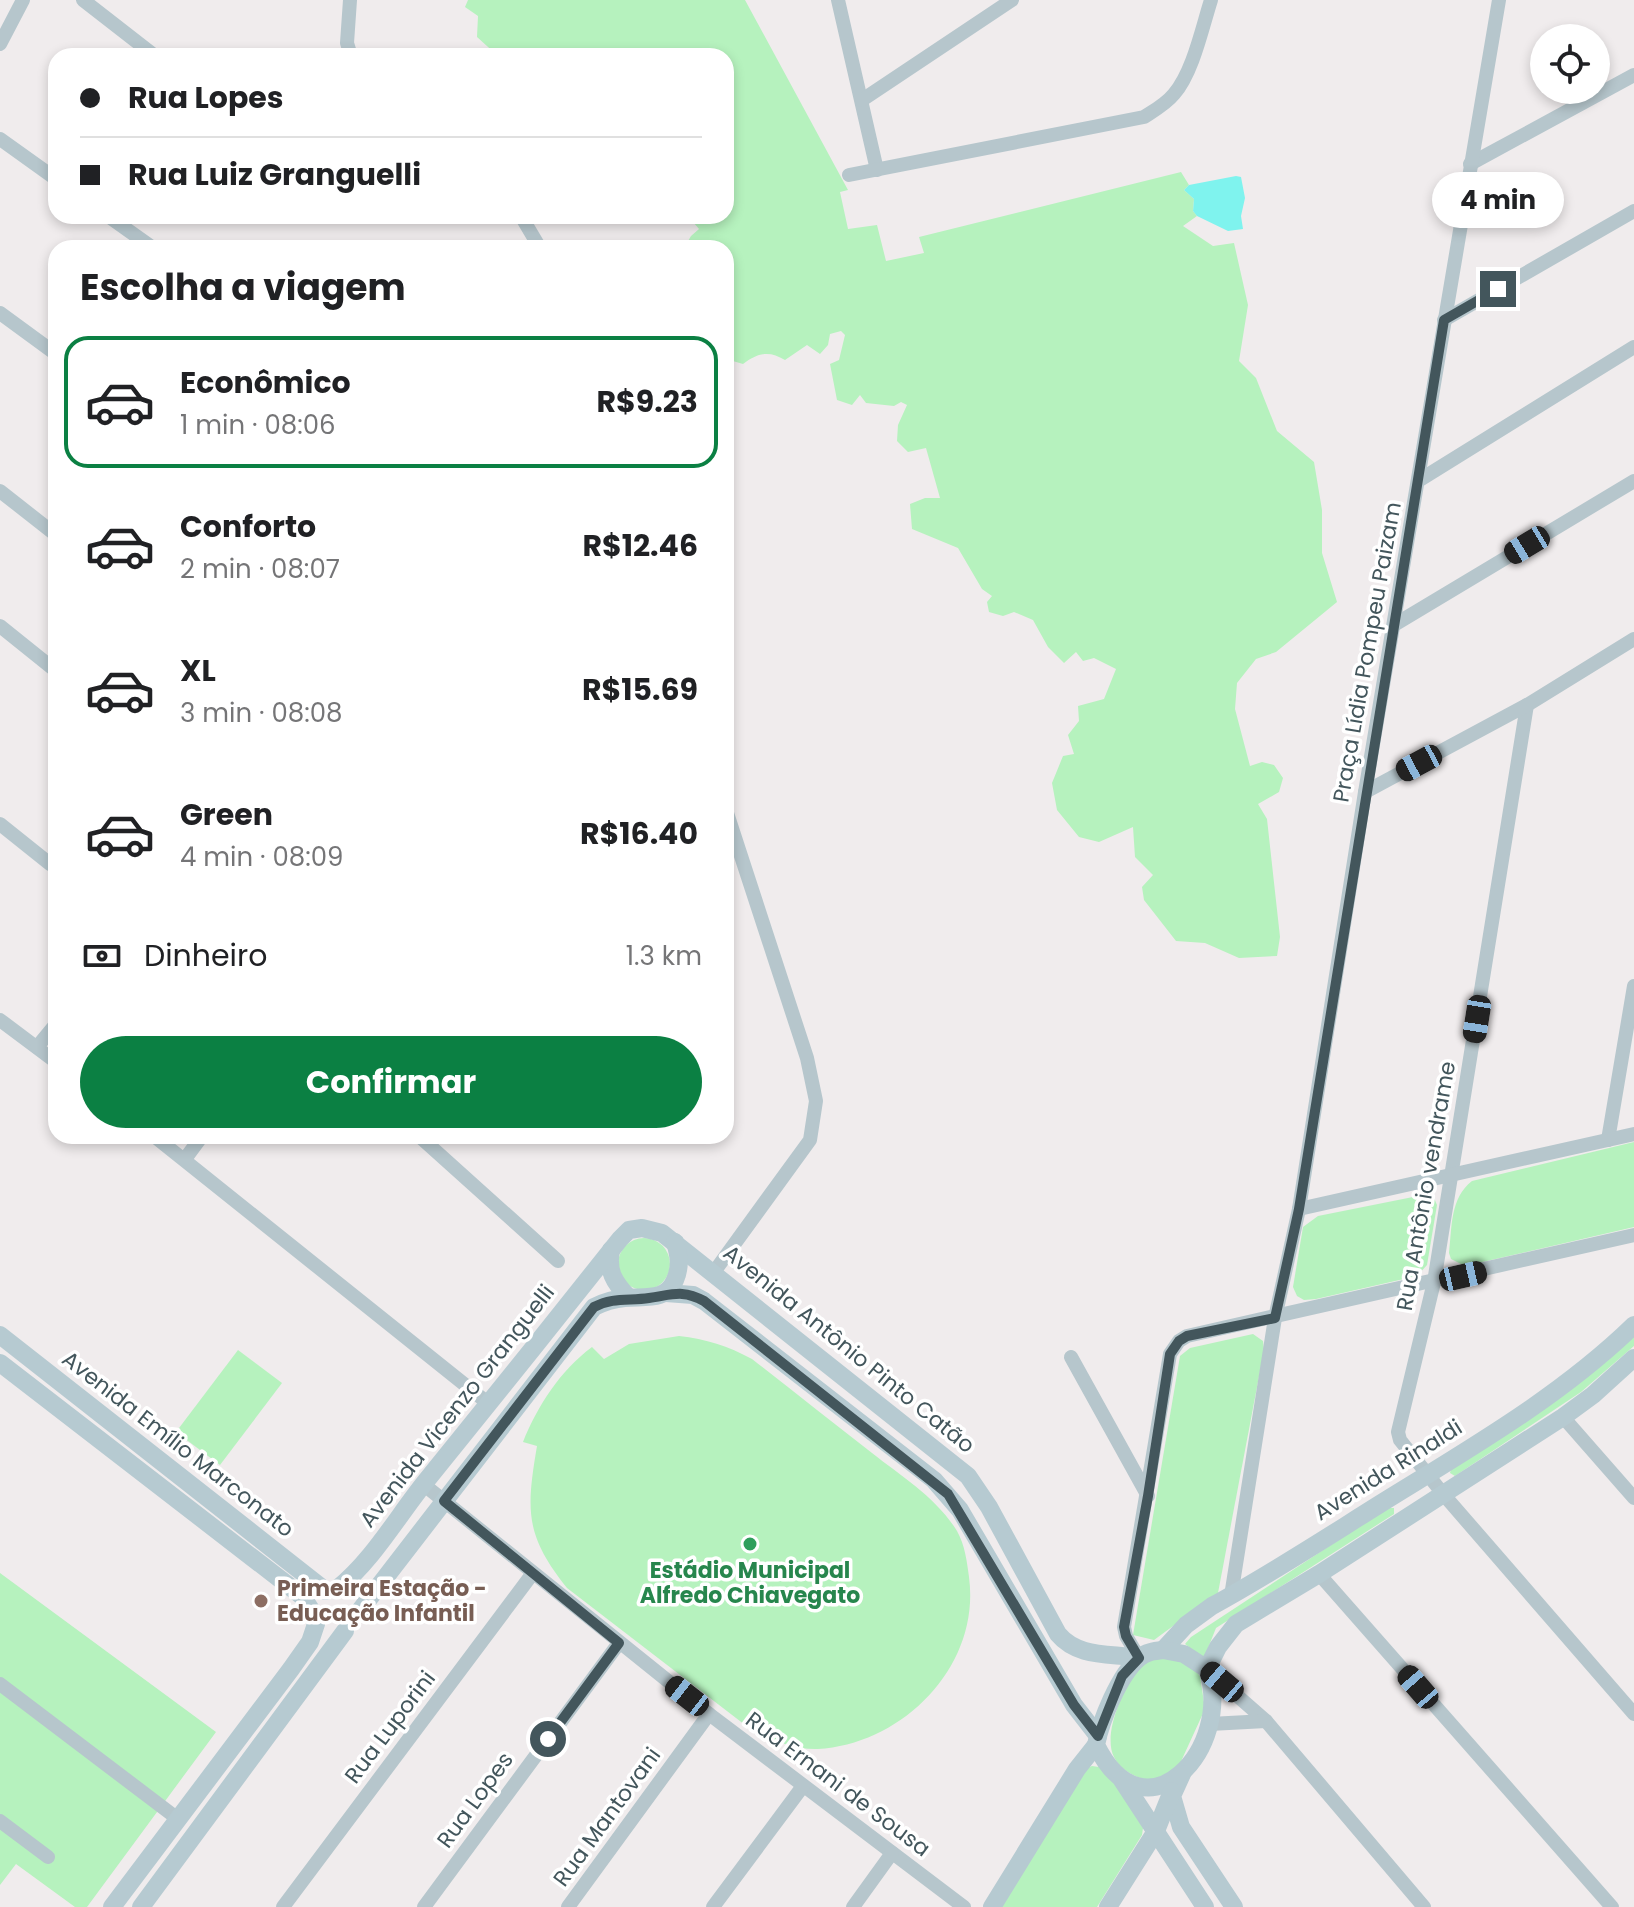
<!DOCTYPE html>
<html lang="pt">
<meta charset="utf-8">
<style>
:root{--surface:#fff;--page:#f6f6f6;--text:#202124;--muted:#757577;--line:#e0e0e0;--accent:#0b8043}
body{margin:0;font-family:Poppins,sans-serif;background:var(--page);color:var(--text);height:100vh;display:flex;flex-direction:column;font-size:30px;white-space:nowrap}
*{box-sizing:border-box;margin:0}
p{font-size:26px;color:var(--muted)}
.icon{flex:none;width:44px;height:44px;fill:none;stroke:currentColor;stroke-width:2;stroke-linecap:round;stroke-linejoin:round}
.map{position:relative;flex:1;overflow:hidden}
.panel{position:absolute;left:48px;top:240px;width:686px;height:904px;display:flex;flex-direction:column;background:var(--surface);border-radius:24px;box-shadow:0 4px 12px #0003}
.panel>*{flex:none}
.banner{position:absolute;left:48px;top:48px;width:686px;height:176px;border-radius:24px;box-shadow:0 4px 12px #0003;display:grid;align-content:center;height:176px;padding:0 32px;background:var(--surface)}
.tools{position:absolute;left:1530px;top:24px;display:grid;gap:16px}
.tools a{display:grid;place-items:center;width:80px;height:80px;border-radius:50%;background:var(--surface);box-shadow:0 4px 12px #0003;font-size:40px}
.end{position:absolute;width:36px;height:36px;margin:-18px;border:10px solid #43565c;background:#fff;box-shadow:0 0 0 4px #fff}
.from{border-radius:50%}
.bubble{position:absolute;height:56px;border-radius:28px;background:var(--surface);box-shadow:0 4px 12px #0003;font-size:26px;font-weight:700;line-height:56px;text-align:center}
.car{position:absolute;width:24px;height:48px;margin:-24px -12px;border-radius:10px;box-shadow:0 0 6px 2px #0007;background:linear-gradient(#222 24%,#8ab4d8 0 40%,#222 0 76%,#8ab4d8 0 86%,#222 0)}
.banner b{display:flex;align-items:center;gap:28px;height:76px;font-size:30px}
.banner b+b{border-top:2px solid var(--line)}
.banner i{width:20px;height:20px;background:var(--text)}
ul{padding:0;list-style:none}
li{display:flex;align-items:center;gap:24px;height:132px;margin:0 16px 12px;padding:0 16px;border:4px solid transparent;border-radius:24px}
li div{flex:1}
li b{display:block;font-size:30px}
li em{font-style:normal;font-weight:700}
li.active{border-color:var(--accent)}
li>.icon{width:72px;height:72px;stroke-width:1.5}
h2{padding:0 32px;font-size:36px;line-height:96px}
.pay{display:flex;align-items:center;gap:20px;height:88px;padding:0 32px;font-size:30px}
.pay p{margin-inline-start:auto}
.action{display:flex;gap:16px;margin-top:auto;padding:16px 32px}
.action a{flex:1;height:92px;border-radius:48px;background:var(--accent);color:#fff;font-size:32px;font-weight:700;line-height:92px;text-align:center}
.map>svg:first-child{display:block}
.green{fill:#b6f2be}
.water{fill:#7ff3ee}
.lines{fill:none;stroke-linecap:round;stroke-linejoin:round}
.street{stroke:#b6c6cc;stroke-width:14}
.secondary{stroke:#b6cad1;stroke-width:18}
.route{stroke:#43565c;stroke-width:10}
.leisure-dot{fill:#2e9e5b;stroke:#fff;stroke-width:3}
.education-dot{fill:#8d6e63;stroke:#fff;stroke-width:3}
.labels{text-anchor:middle;dominant-baseline:central;stroke-width:7;stroke-linejoin:round;paint-order:stroke}
.street-label{font-size:22px;fill:#43565c;stroke:#fff}
.leisure-label{font-size:22px;font-weight:bold;fill:#27864d;stroke:#fff}
.education-label{font-size:22px;font-weight:bold;fill:#785e54;stroke:#fff;text-anchor:start}
</style>
<div class="map">
<svg width="1634" height="1907" viewBox="0 0 1634 1907">
<rect width="100%" height="100%" fill="#f0eced"/>
<g class="green">
<path d="M468,0H745L848,190L840,192L848,229L877,225L886,261L924,253L919,237L1181,172L1189,185L1184,190L1194,199L1193,211L1197,216L1183,226L1213,246L1234,243L1248,305L1239,361L1256,378L1277,431L1314,462L1322,510V553L1337,602L1276,652L1256,659L1237,683L1235,709L1250,766L1262,762L1274,765L1283,778L1279,792L1258,804L1267,819L1280,937L1277,956L1239,958L1205,943L1176,941L1144,900L1142,887L1153,875L1135,857L1133,827L1099,842L1079,837L1057,810L1052,783L1063,756L1074,754L1068,735L1079,721L1078,706L1104,699L1116,669L1094,658L1083,661L1076,652L1064,663L1048,647L1033,620L1014,612L1003,616L989,612L987,602L992,596L982,589L958,548L912,529L910,504L925,498H940L926,448L908,452L897,441L898,425L907,405L901,402L894,406L866,403L860,395L852,405L837,400L830,364L839,360L845,335L841,331L830,334L828,345L820,354L807,345L785,360C769,350 758,353 743,364L726,359V248H684L691,236L699,229L688,216H726V56H498L477,37L478,16L465,7Z"/>
<path d="M1634,1142V1227L1465,1266L1451,1259L1449,1253C1452,1227 1450,1198 1472,1181Z"/>
<path d="M1428,1194L1434,1198L1437,1205L1427,1265L1417,1276L1316,1299L1304,1300L1297,1296L1293,1287L1303,1227L1318,1216Z"/>
<circle cx="644" cy="1264" r="26"/>
<path d="M1253,1334L1263,1341L1264,1350L1218,1593L1154,1640L1133,1635L1180,1356L1190,1348Z"/>
<path d="M1634,1334V1346L1581,1392L1455,1476L1450,1473L1451,1469Z"/>
<path d="M679,1336C706,1339 728,1346 752,1359C792,1390 832,1422 872,1453C901,1476 937,1498 957,1531C965,1545 967,1562 969,1577C981,1666 903,1744 818,1749C793,1750 771,1739 749,1728L567,1588C525,1535 526,1511 537,1446L523,1442C538,1405 560,1371 592,1347L604,1359L629,1344Z"/>
<path d="M238,1350L282,1383L220,1465L176,1432Z"/>
<path d="M1387,1508H1394V1514L1216,1628L1204,1658L1185,1644L1191,1637Z"/>
<path d="M0,1573L216,1732L87,1907H75L16,1864L0,1885Z"/>
<path d="M1160,1656L1190,1664L1200,1676L1205,1709L1178,1768L1149,1782C1136,1776 1121,1772 1114,1757C1103,1736 1121,1693 1135,1674C1141,1665 1150,1660 1160,1656Z"/>
<path d="M1092,1766L1106,1768L1143,1828L1142,1835L1097,1907H1000L1085,1769Z"/>
</g>
<path class="water" d="M1236,176L1241,177L1245,198L1241,216L1243,229L1228,231L1197,216L1193,211L1194,199L1184,190L1189,185Z"/>
<g class="lines">
<g class="street">
<path d="M83,0L155,56"/>
<path d="M350,0L347,43L351,56"/>
<path d="M838,0L877,170"/>
<path d="M0,44L23,0"/>
<path d="M862,100L1012,0"/>
<path d="M0,139L56,179"/>
<path d="M1470,164L1634,75"/>
<path d="M849,175L1144,117C1155,110 1166,104 1174,94C1193,72 1202,28 1211,0"/>
<path d="M108,216L153,248"/>
<path d="M521,216L540,248"/>
<path d="M0,313L56,354"/>
<path d="M1444,320L1634,211"/>
<path d="M1418,481L1634,347"/>
<path d="M0,491L56,535"/>
<path d="M1394,625L1634,481"/>
<path d="M0,626L56,671"/>
<path d="M1527,705L1434,1282L1398,1432L1400,1440L1444,1495L1634,1714"/>
<path d="M1365,792L1527,705L1634,639"/>
<path d="M0,824L50,864"/>
<path d="M0,1020L56,1062"/>
<path d="M37,1047L56,1024"/>
<path d="M154,1136L489,1404"/>
<path d="M419,1136L558,1261"/>
<path d="M1608,1140L1634,986"/>
<path d="M185,1159L202,1136"/>
<path d="M1299,1209L1634,1134"/>
<path d="M714,1272L810,1140L816,1101L807,1058L726,810"/>
<path d="M1071,1357L1148,1496"/>
<path d="M1563,1417L1634,1498"/>
<path d="M423,1484L709,1714L964,1907"/>
<path d="M1319,1574L1612,1907"/>
<path d="M1231,1596L1275,1318L1299,1209L1365,792L1499,0"/>
<path d="M1139,1658L1126,1636L1124,1627L1170,1354L1179,1341L1187,1336L1634,1235"/>
<path d="M1209,1671L1266,1721L1424,1907"/>
<path d="M0,1684L178,1819"/>
<path d="M1210,1724L1266,1721"/>
<path d="M0,1821L48,1857"/>
<path d="M283,1907L533,1573"/>
<path d="M424,1907L619,1643"/>
<path d="M568,1907L709,1714"/>
<path d="M713,1907L803,1786"/>
<path d="M853,1907L892,1853"/>
</g>
<g class="secondary">
<path d="M611,1250C607,1271 614,1282 628,1297"/>
<path d="M666,1293L693,1295L704,1301L934,1480L960,1510L1074,1705L1098,1736"/>
<path d="M0,1335L326,1591"/>
<path d="M0,1363L302,1596L313,1613"/>
<path d="M337,1589C373,1560 397,1517 426,1481C491,1401 556,1320 620,1239L629,1230L642,1228L662,1233L968,1476L989,1507L1058,1634C1078,1658 1110,1653 1139,1658"/>
<path d="M358,1613L594,1307C604,1302 613,1299 625,1298C644,1296 666,1302 675,1280C681,1266 679,1256 675,1242"/>
<path d="M1163,1650L1186,1625L1212,1606C1269,1575 1324,1539 1380,1504C1467,1450 1560,1397 1634,1325"/>
<path d="M1163,1650L1184,1654L1207,1669C1235,1747 1145,1845 1096,1745C1101,1720 1119,1675 1139,1658C1146,1652 1154,1651 1163,1650Z"/>
<path d="M1207,1669L1218,1647L1236,1624L1319,1574L1563,1417L1593,1395L1634,1358"/>
<path d="M1182,1774L1172,1796L1181,1827L1234,1907"/>
<path d="M1122,1780L1205,1907"/>
<path d="M112,1907L291,1669L310,1642L316,1624"/>
<path d="M141,1907L345,1631"/>
<path d="M992,1907L1077,1769L1096,1745"/>
<path d="M1108,1907L1156,1831L1172,1791"/>
</g>
</g>
<g class="lines">
<path class="route" d="M548,1739L619,1643L444,1501L594,1307C613,1297 629,1301 649,1298C672,1295 682,1289 704,1301L948,1494L1074,1705L1098,1736L1122,1676L1139,1658L1126,1636L1124,1627L1148,1496L1170,1354L1179,1341L1187,1336L1275,1318L1299,1209L1444,320L1498,289"/>
</g>
<circle class="leisure-dot" cx="750" cy="1544" r="8"/>
<circle class="education-dot" cx="261" cy="1601" r="8"/>
<g class="labels">
<g class="street-label">
<text transform="translate(1367 652) rotate(-80)">Praça Lídia Pompeu Paizam</text>
<text transform="translate(1426 1186) rotate(-80)">Rua Antônio vendrame</text>
<text transform="translate(849 1349) rotate(39)">Avenida Antônio Pinto Catão</text>
<text transform="translate(457 1406) rotate(-52)">Avenida Vicenzo Granguelli</text>
<text transform="translate(178 1444) rotate(38)">Avenida Emílio Marconato</text>
<text transform="translate(1388 1470) rotate(-32)">Avenida Rinaldi</text>
<text transform="translate(390 1727) rotate(-53)">Rua Luporini</text>
<text transform="translate(838 1784) rotate(37)">Rua Ernani de Sousa</text>
<text transform="translate(475 1800) rotate(-54)">Rua Lopes</text>
<text transform="translate(607 1817) rotate(-54)">Rua Mantovani</text>
</g>
<g class="leisure-label">
<text x="750" y="1570">Estádio Municipal<tspan x="750" dy="25">Alfredo Chiavegato</tspan></text>
</g>
<g class="education-label">
<text x="277" y="1588">Primeira Estação -<tspan x="277" dy="25">Educação Infantil</tspan></text>
</g>
</g>
</svg>
<div class="tools">
<a><svg class="icon" aria-label="locate" viewBox="0 0 24 24"><circle cx="12" cy="12" r="6"/><path d="M12 2v4M12 18v4M2 12h4M18 12h4"/></svg></a>
</div>
<i class="end from" style="left:548px;top:1739px"></i>
<i class="end" style="left:1498px;top:289px"></i>
<div class="bubble" style="left:1432px;top:172px;width:132px">4 min</div>
<i class="car" style="left:1527px;top:545px;rotate:239deg"></i>
<i class="car" style="left:1419px;top:763px;rotate:242deg"></i>
<i class="car" style="left:1477px;top:1019px;rotate:189deg"></i>
<i class="car" style="left:1463px;top:1276px;rotate:77deg"></i>
<i class="car" style="left:1222px;top:1682px;rotate:310deg"></i>
<i class="car" style="left:1418px;top:1687px;rotate:319deg"></i>
<i class="car" style="left:687px;top:1696px;rotate:308deg"></i>
<div class="banner">
<b><i class="from"></i>Rua Lopes</b>
<b><i></i>Rua Luiz Granguelli</b>
</div>
<section class="panel">
<h2>Escolha a viagem</h2>
<ul>
<li class="active"><svg class="icon" aria-label="car" viewBox="0 0 24 24"><path d="M5 17H2v-5l4-1 3-4h7l3 4 3 1v5h-3M9 17h6M6 11h13"/><circle cx="7" cy="17" r="2"/><circle cx="17" cy="17" r="2"/></svg><div><b>Econômico</b><p>1 min · 08:06</p></div><em>R$9.23</em></li>
<li><svg class="icon" aria-label="car" viewBox="0 0 24 24"><path d="M5 17H2v-5l4-1 3-4h7l3 4 3 1v5h-3M9 17h6M6 11h13"/><circle cx="7" cy="17" r="2"/><circle cx="17" cy="17" r="2"/></svg><div><b>Conforto</b><p>2 min · 08:07</p></div><em>R$12.46</em></li>
<li><svg class="icon" aria-label="car" viewBox="0 0 24 24"><path d="M5 17H2v-5l4-1 3-4h7l3 4 3 1v5h-3M9 17h6M6 11h13"/><circle cx="7" cy="17" r="2"/><circle cx="17" cy="17" r="2"/></svg><div><b>XL</b><p>3 min · 08:08</p></div><em>R$15.69</em></li>
<li><svg class="icon" aria-label="car" viewBox="0 0 24 24"><path d="M5 17H2v-5l4-1 3-4h7l3 4 3 1v5h-3M9 17h6M6 11h13"/><circle cx="7" cy="17" r="2"/><circle cx="17" cy="17" r="2"/></svg><div><b>Green</b><p>4 min · 08:09</p></div><em>R$16.40</em></li>
</ul>
<div class="pay"><svg class="icon" aria-label="cash" viewBox="0 0 24 24"><path d="M3 7h18v10H3z"/><circle cx="12" cy="12" r="2"/></svg>Dinheiro<p>1.3 km</p></div>
<div class="action"><a>Confirmar</a></div>
</section>
</div>
